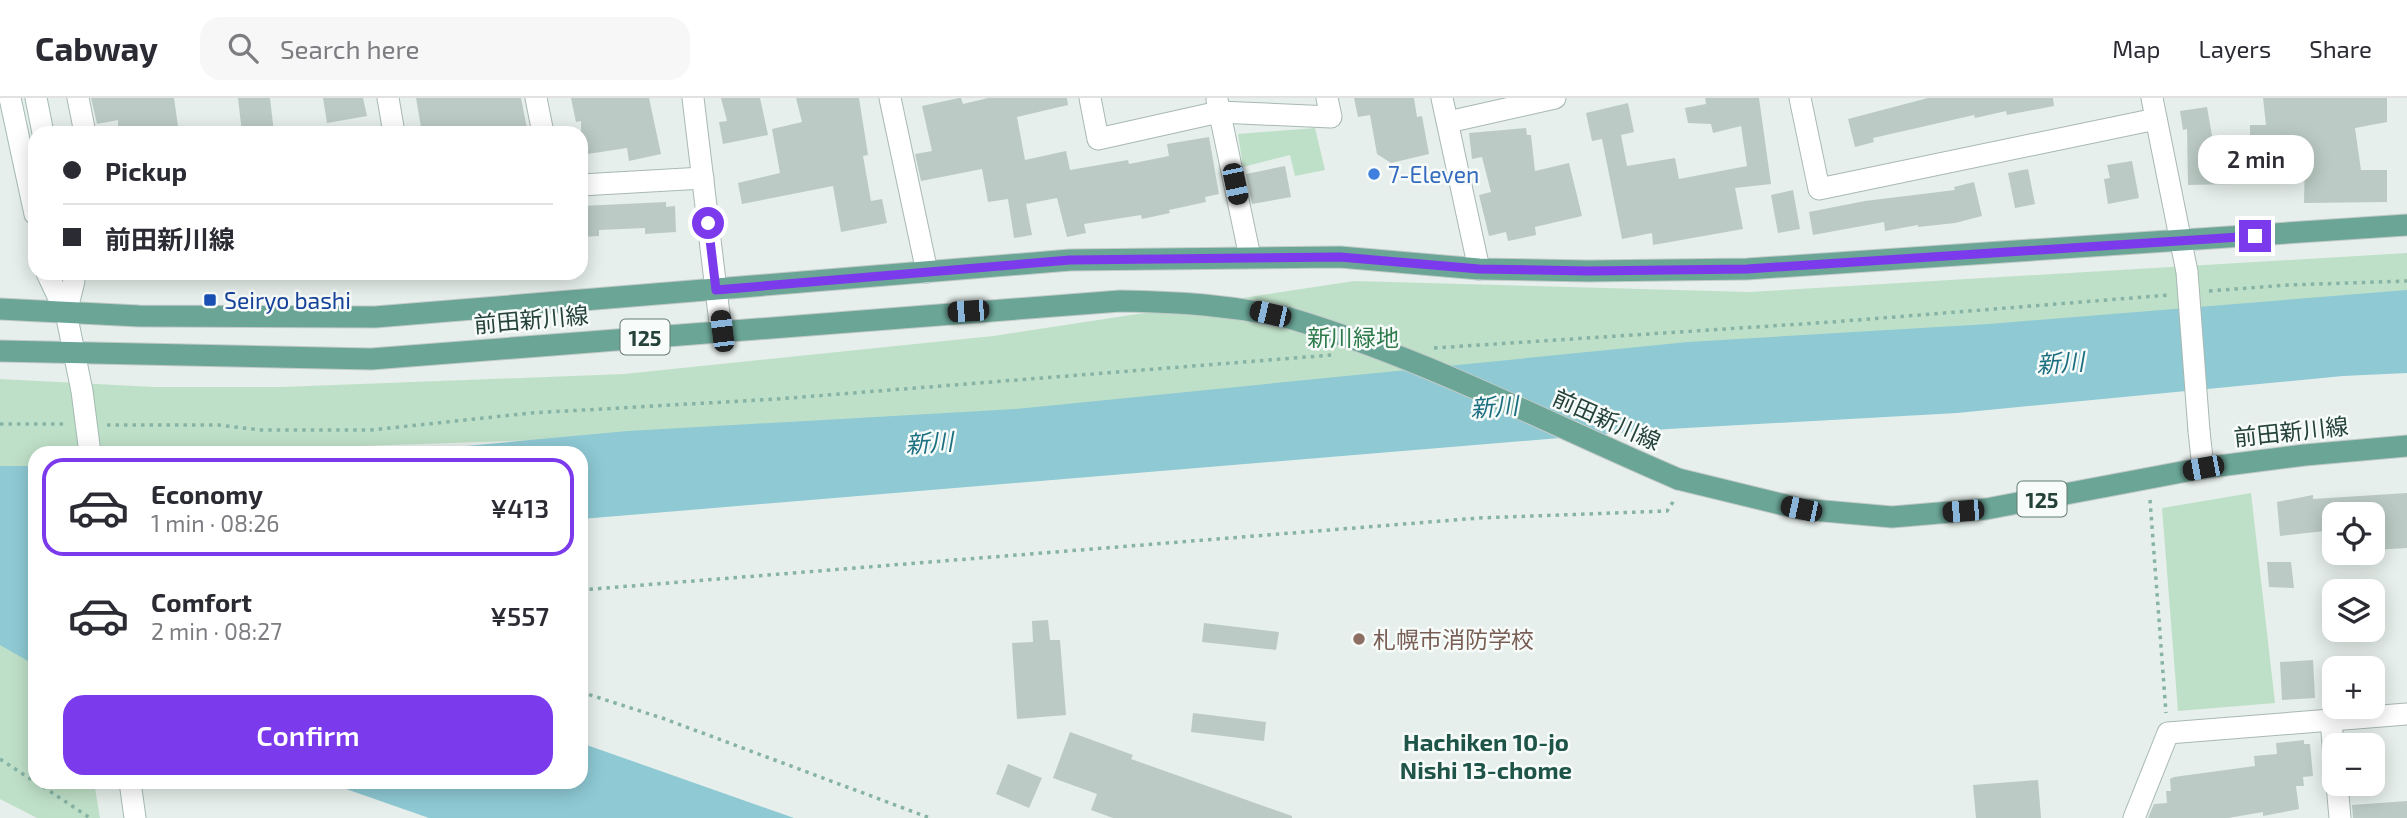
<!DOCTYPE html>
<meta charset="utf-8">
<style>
:root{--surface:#fff;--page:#f7f7f7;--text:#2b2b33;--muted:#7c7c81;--line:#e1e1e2;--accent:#7c3aed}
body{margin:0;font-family:"Exo 2","Noto Sans JP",sans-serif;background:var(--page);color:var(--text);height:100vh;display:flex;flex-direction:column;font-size:26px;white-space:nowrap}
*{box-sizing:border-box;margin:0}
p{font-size:23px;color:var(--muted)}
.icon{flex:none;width:38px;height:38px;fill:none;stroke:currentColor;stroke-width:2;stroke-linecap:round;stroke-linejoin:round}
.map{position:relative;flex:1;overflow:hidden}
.drawer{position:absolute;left:28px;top:348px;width:560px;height:343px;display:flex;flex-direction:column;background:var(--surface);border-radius:21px;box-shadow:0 4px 18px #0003}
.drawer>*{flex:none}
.top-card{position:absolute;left:28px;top:28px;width:560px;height:154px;border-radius:21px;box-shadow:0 4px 18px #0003;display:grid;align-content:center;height:154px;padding:0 35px;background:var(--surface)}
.tools{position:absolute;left:2322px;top:404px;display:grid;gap:14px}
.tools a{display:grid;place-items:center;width:63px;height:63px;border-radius:14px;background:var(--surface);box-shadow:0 4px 18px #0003;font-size:35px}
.end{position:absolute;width:32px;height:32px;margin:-16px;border:9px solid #7c3aed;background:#fff;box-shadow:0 0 0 4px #fff}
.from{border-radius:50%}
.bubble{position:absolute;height:49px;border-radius:21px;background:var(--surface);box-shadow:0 4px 18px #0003;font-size:23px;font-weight:600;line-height:49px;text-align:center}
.car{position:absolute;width:21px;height:42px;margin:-21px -10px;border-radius:9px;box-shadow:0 0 5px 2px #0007;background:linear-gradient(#222 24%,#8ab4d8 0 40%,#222 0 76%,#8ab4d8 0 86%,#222 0)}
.top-card b{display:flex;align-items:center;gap:24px;height:66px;font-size:26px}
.top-card b+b{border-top:2px solid var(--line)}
.top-card i{width:18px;height:18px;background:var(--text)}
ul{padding:12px 0 0;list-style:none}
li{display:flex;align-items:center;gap:21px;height:98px;margin:0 14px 10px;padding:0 21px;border:4px solid transparent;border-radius:21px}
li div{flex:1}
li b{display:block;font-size:26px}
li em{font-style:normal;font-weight:600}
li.current{border-color:var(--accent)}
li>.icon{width:63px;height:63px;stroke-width:1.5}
.primary-button{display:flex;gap:14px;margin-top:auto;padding:14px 35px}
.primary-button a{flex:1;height:80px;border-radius:21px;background:var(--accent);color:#fff;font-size:28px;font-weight:600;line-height:80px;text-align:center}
header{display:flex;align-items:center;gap:42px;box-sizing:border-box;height:98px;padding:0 35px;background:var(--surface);border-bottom:2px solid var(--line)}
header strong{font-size:33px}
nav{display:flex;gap:38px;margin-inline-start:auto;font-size:24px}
.search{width:490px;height:63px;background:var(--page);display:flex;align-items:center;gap:18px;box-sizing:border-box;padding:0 24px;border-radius:21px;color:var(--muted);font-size:26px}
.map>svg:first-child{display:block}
.green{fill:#bfe0c8}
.water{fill:#8ec9d4}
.building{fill:#bbcac4}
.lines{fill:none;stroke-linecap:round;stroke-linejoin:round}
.street-casing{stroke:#a8b8b2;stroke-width:23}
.secondary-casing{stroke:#a4bbb3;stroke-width:23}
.primary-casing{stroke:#c2cac8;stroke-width:23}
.path{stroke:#86b3a5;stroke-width:3.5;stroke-dasharray:3.5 5;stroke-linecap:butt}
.street{stroke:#fff;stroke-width:21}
.secondary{stroke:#fff;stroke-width:21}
.primary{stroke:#6aa596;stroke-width:21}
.street-bridge-casing{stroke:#a8b8b2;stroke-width:23;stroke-linecap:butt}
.secondary-bridge-casing{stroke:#a4bbb3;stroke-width:23;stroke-linecap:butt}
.primary-bridge-casing{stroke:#c2cac8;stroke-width:23;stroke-linecap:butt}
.street-bridge{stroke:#fff;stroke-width:21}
.secondary-bridge{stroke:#fff;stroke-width:21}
.primary-bridge{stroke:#6aa596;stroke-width:21}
.route{stroke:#7c3aed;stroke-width:9}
.shop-dot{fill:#3f7fe0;stroke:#f7fbf9;stroke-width:2.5}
.transit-dot{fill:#1a4fb4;stroke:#f7fbf9;stroke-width:2.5}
.education-dot{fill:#8d6e63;stroke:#f7fbf9;stroke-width:2.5}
.labels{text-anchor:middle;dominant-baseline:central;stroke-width:5;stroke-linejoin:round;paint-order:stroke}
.shield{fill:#f7fbf9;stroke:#637a73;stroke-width:2}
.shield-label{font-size:21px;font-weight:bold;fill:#24423a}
.shop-label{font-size:23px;fill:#366cbe;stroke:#f7fbf9;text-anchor:start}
.transit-label{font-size:23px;fill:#164399;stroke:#f7fbf9;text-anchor:start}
.street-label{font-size:23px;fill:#24423a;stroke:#f7fbf9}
.park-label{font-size:23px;fill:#2d7a4b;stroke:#f7fbf9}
.education-label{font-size:23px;fill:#785e54;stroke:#f7fbf9;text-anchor:start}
.water-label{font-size:24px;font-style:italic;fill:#1c6f80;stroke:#f7fbf9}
.neighbourhood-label{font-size:24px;font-weight:bold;fill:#1f5548;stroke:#f7fbf9}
</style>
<header>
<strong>Cabway</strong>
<div class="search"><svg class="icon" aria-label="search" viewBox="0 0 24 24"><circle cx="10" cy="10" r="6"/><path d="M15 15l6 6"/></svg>Search here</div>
<nav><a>Map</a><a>Layers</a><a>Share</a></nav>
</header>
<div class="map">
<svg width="2407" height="720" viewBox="0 0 2407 720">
<rect width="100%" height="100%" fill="#e6efeb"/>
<g class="green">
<path d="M1315,30L1325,72L1295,78L1290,57L1243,69L1238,36Z"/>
<path d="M2407,155V227L989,327L152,355H35V684H94L100,720H37L0,701V281L154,289H282L624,276L993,238L1354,183L1749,194Z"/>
<path d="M2251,395L2275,605L2178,613L2162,410Z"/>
</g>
<g class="water">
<path d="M2407,192V275L2343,278L1957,315L1668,331L581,421V355H390L628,333L1015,311L1688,244L1989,226Z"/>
<path d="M0,368H35V567L0,547Z"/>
<path d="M581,645L794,720H429L326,684H581Z"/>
</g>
<g class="building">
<path d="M91,0H174L179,35H118V22L97,26Z"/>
<path d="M238,0H270L274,35H242Z"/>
<path d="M323,0H363L367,18L327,25Z"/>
<path d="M416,0H521L528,35H476L475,30L448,35H422Z"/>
<path d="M571,0H649L661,56L629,63L627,50L581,57V23L576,24Z"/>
<path d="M721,0H760L768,37L723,46L719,24L727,23Z"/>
<path d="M796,0H859L868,57L863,58L871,103L882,101L887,125L841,134L833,88L742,106L738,85L780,75L772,31L802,24Z"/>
<path d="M959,0H961L963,6L988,0H1067L1068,7L1017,19L1025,62L1066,53L1070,72L1128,62L1129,66L1169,58L1167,46L1209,39L1219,96L1205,99L1206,104L1169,112L1170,115L1142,121L1141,117L1084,126L1086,135L1067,139L1057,100L1026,106L1032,137L1014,140L1008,101L988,104L982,71L921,83L915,56L932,53L922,8Z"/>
<path d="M1354,0H1414L1417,19L1422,18L1429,56L1391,65L1377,56L1370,17L1358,19Z"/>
<path d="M1705,0H1759L1771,86L1735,90L1743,131L1653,147L1652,135L1622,141L1602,41L1592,43L1586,15L1628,5L1634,34L1621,37L1627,68L1675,60L1679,81L1747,68L1741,28L1713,35L1711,26L1688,25L1685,10L1706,6Z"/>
<path d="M1928,0H2053L2054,8L2007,17L2006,13L1975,20L1974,17L1873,40L1874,44L1855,49L1848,21Z"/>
<path d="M2263,0H2387V24L2355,30L2361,72H2387V104L2304,105L2305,57L2250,58V27H2266Z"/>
<path d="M2207,9L2215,55H2233L2234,86L2188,87L2187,31L2183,32L2180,13Z"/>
<path d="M1526,30L1527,37H1531L1535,73L1569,65L1582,118L1535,129L1536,137L1508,143L1506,134L1489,138L1479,97L1491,94L1482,59L1472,61L1469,35Z"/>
<path d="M2132,63L2139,100L2108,106L2104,81L2110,80L2107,67Z"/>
<path d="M1285,68L1291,99L1252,106L1246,76Z"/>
<path d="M2028,71L2035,106L2015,110L2008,75Z"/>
<path d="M1974,84L1982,118L1955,125L1918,129V127L1885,133L1884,124L1813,137L1809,114L1865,103L1955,92L1954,89Z"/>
<path d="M1793,92L1800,131L1778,135L1771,97Z"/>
<path d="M666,104V109L675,108L676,134L645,136V130L599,132V138L581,139V108Z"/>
<path d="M2407,395V450L2373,452V416H2334V432L2280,438L2277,404L2313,397V401Z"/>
<path d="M2267,464H2291L2294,490L2269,489Z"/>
<path d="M1048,522L1050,542H1060L1066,617L1017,621L1012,545L1033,544L1032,523Z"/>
<path d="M1204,525L1279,534L1276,552L1202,544Z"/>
<path d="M2313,562L2315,600L2282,602L2280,564Z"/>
<path d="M1193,615L1266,624L1264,643L1191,634Z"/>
<path d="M1070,634L1133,657L1131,661L1292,718V720H1113L1091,712L1097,696L1053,680Z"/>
<path d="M2304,642V646H2310L2313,678L2303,679L2304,688H2296L2299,711L2263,718V714L2228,720H2148L2154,706L2167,705L2166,693H2171L2170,681L2174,679L2255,668L2254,658L2277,656L2276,645Z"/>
<path d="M1008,666L1042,680L1029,710L996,696Z"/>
<path d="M2038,682L2041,720H1976L1973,687Z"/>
<path d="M2407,703V720H2353L2352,707Z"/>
</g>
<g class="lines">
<defs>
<g id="street">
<path d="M78,0L85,35"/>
<path d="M388,0L394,35"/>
<path d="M536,0L543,35"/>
<path d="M693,0L721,233"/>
<path d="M890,0L927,174"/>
<path d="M1090,0L1098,41L1219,14L1331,19L1327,0"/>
<path d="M1442,0L1479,171"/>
<path d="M1800,0L1819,91L2156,21"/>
<path d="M2152,0L2187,174"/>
<path d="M1217,2L1250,159"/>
<path d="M1448,24L1555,0"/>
<path d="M581,87L703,80"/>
<path d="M2199,333L2203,370"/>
<path d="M2331,622L2334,659"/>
<path d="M2337,686L2340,720"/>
<path d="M2134,720L2168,635L2407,616"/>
</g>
<g id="secondary">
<path d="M10,0L35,116"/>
<path d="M36,0L43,35"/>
<path d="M47,175L66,215L82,293"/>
<path d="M66,215L74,183L72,175"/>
<path d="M130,684L135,720"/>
</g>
<g id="primary">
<path d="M0,211L139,218L375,219L1070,162L1340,159L1479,171L1588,173L1747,171L2407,127"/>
<path d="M0,253L371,261L1120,203C1180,204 1229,207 1289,220"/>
<path d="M1678,381L1801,411L1892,419L1986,411L2203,370L2305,357L2407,348"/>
</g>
</defs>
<use href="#street" class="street-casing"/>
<use href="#secondary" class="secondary-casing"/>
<use href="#primary" class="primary-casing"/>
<g class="path">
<path d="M2209,193L2288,187L2407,183"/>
<path d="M1434,250L1832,224L2169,197"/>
<path d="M0,326H68"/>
<path d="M107,327H218L261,332H371L531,315L777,301L1332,257"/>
<path d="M2150,402L2166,615"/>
<path d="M581,492L1479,420L1667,413L1675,401"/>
<path d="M581,594L665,621L930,720"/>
<path d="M0,661L35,684"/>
<path d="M36,684L90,720"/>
</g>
<use href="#street" class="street"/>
<use href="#secondary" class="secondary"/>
<use href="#primary" class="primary"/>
<defs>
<path id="street-bridge" d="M2187,174L2199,333"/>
<path id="secondary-bridge" d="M82,293L90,355"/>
<path id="primary-bridge" d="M1289,220C1424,260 1549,326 1678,381"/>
</defs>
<use href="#street-bridge" class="street-bridge-casing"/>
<use href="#secondary-bridge" class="secondary-bridge-casing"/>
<use href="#primary-bridge" class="primary-bridge-casing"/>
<use href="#street-bridge" class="street-bridge"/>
<use href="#secondary-bridge" class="secondary-bridge"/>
<use href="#primary-bridge" class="primary-bridge"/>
</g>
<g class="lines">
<path class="route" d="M708,125L716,192L1070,162L1340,159L1479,171L1588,173L1747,171L2255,138"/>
</g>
<circle class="shop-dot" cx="1374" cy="76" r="7"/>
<rect class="transit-dot" x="203" y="195" width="14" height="14" rx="3.5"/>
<circle class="education-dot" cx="1359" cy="541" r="7"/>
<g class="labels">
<g class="shield">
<rect x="620.5" y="221.5" width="49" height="35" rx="5"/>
<rect x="2017.5" y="383.5" width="49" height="35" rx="5"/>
</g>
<g class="shield-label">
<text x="645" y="239">125</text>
<text x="2042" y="401">125</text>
</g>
<g class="shop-label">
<text x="1388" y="76">7-Eleven</text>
</g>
<g class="transit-label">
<text x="224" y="202">Seiryo bashi</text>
</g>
<g class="street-label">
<text transform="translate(531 221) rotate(-5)">前田新川線</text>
<text transform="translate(1607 321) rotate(24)">前田新川線</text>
<text transform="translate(2291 333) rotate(-6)">前田新川線</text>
</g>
<g class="park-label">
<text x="1353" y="239">新川緑地</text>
</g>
<g class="education-label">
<text x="1373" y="541">札幌市消防学校</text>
</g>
<g class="water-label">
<text transform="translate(2060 264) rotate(-4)">新川</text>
<text transform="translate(1494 308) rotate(-4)">新川</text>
<text transform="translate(929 344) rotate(-4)">新川</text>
</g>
<g class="neighbourhood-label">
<text x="1486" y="643">Hachiken 10-jo<tspan x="1486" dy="28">Nishi 13-chome</tspan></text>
</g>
</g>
</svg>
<div class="tools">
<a><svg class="icon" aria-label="locate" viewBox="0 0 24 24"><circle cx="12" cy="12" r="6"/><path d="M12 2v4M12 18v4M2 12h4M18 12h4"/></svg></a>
<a><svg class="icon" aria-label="layers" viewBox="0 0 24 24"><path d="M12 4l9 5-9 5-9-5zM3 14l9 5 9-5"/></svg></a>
<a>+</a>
<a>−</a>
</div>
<i class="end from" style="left:708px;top:125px"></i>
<i class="end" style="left:2255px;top:138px"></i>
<div class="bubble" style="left:2198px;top:37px;width:116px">2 min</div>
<i class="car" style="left:1235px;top:86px;rotate:168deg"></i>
<i class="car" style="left:968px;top:213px;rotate:266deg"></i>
<i class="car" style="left:1270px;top:216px;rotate:283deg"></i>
<i class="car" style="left:722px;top:233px;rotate:353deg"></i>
<i class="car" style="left:2203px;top:370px;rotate:259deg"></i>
<i class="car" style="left:1801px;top:411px;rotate:282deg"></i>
<i class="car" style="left:1963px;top:413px;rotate:265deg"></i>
<div class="top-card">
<b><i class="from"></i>Pickup</b>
<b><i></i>前田新川線</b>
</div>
<section class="drawer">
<ul>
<li class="current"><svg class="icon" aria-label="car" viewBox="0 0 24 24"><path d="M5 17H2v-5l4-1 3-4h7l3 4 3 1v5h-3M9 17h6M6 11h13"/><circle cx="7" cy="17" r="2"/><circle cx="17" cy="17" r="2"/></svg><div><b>Economy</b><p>1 min · 08:26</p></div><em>¥413</em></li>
<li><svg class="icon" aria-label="car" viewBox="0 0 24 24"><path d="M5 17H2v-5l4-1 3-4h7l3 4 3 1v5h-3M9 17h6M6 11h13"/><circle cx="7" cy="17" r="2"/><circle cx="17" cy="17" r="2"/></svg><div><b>Comfort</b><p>2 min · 08:27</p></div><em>¥557</em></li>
</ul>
<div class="primary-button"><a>Confirm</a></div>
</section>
</div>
